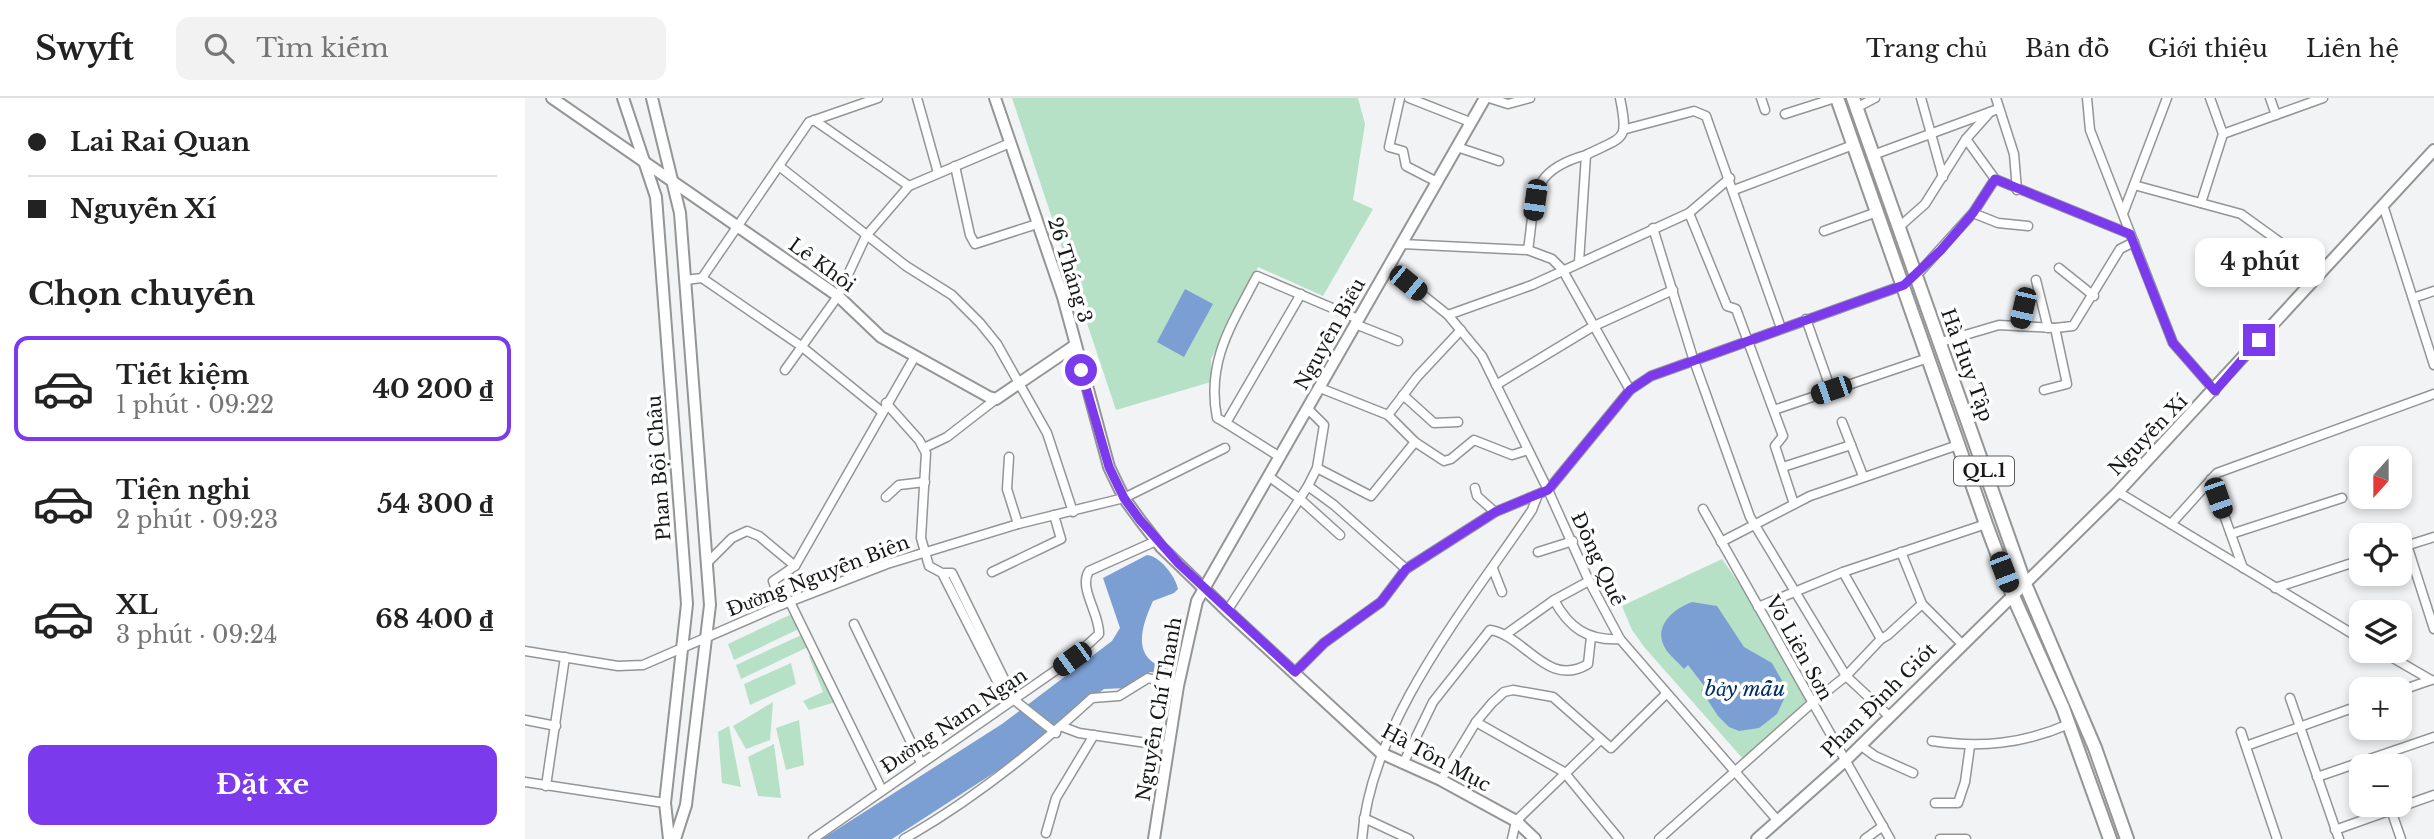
<!DOCTYPE html>
<html lang="vi">
<meta charset="utf-8">
<style>
:root{--surface:#fff;--page:#f2f2f2;--text:#222;--muted:#767676;--line:#e0e0e0;--accent:#7c3aed}
body{margin:0;font-family:"Libre Baskerville",serif;background:var(--page);color:var(--text);height:100vh;display:flex;flex-direction:column;font-size:26px;white-space:nowrap}
*{box-sizing:border-box;margin:0}
p{font-size:23px;color:var(--muted)}
.icon{flex:none;width:38px;height:38px;fill:none;stroke:currentColor;stroke-width:2;stroke-linecap:round;stroke-linejoin:round}
.map{position:relative;flex:1;overflow:hidden}
.side{display:flex;flex-direction:column;background:var(--surface);width:525px}
.side>*{flex:none}
.guide{display:grid;align-content:center;height:154px;padding:0 28px;background:var(--surface)}
.needle{width:46px;rotate:201deg}
.fabs{position:absolute;left:1824px;top:348px;display:grid;gap:14px}
.fabs a{display:grid;place-items:center;width:63px;height:63px;border-radius:14px;background:var(--surface);box-shadow:0 4px 10px #0003;font-size:35px}
.end{position:absolute;width:32px;height:32px;margin:-16px;border:9px solid #7c3aed;background:#fff;box-shadow:0 0 0 4px #fff}
.from{border-radius:50%}
.bubble{position:absolute;height:49px;border-radius:14px;background:var(--surface);box-shadow:0 4px 10px #0003;font-size:23px;font-weight:700;line-height:49px;text-align:center}
.car{position:absolute;width:21px;height:42px;margin:-21px -10px;border-radius:9px;box-shadow:0 0 5px 2px #0007;background:linear-gradient(#222 24%,#8ab4d8 0 40%,#222 0 76%,#8ab4d8 0 86%,#222 0)}
.guide b{display:flex;align-items:center;gap:24px;height:66px;font-size:26px}
.guide b+b{border-top:2px solid var(--line)}
.guide i{width:18px;height:18px;background:var(--text)}
ul{padding:0;list-style:none}
li{display:flex;align-items:center;gap:21px;height:105px;margin:0 14px 10px;padding:0 14px;border:4px solid transparent;border-radius:14px}
li div{flex:1}
li b{display:block;font-size:26px}
li em{font-style:normal;font-weight:700}
li.on{border-color:var(--accent)}
li>.icon{width:63px;height:63px;stroke-width:1.5}
h2{padding:0 28px;font-size:32px;line-height:84px}
.button{display:flex;gap:14px;margin-top:auto;padding:14px 28px}
.button a{flex:1;height:80px;border-radius:14px;background:var(--accent);color:#fff;font-size:28px;font-weight:700;line-height:80px;text-align:center}
header{display:flex;align-items:center;gap:42px;box-sizing:border-box;height:98px;padding:0 35px;background:var(--surface);border-bottom:2px solid var(--line)}
header strong{font-size:33px}
nav{display:flex;gap:38px;margin-inline-start:auto;font-size:24px}
.search{width:490px;height:63px;background:var(--page);display:flex;align-items:center;gap:18px;box-sizing:border-box;padding:0 24px;border-radius:14px;color:var(--muted);font-size:26px}
main{display:flex;flex:1;min-height:0}
.map>svg:first-child{display:block}
.green{fill:#b7e1c7}
.water{fill:#7b9fd3}
.lines{fill:none;stroke-linecap:round;stroke-linejoin:round}
.street-casing{stroke:#939596;stroke-width:11}
.secondary-casing{stroke:#939596;stroke-width:14}
.primary-casing{stroke:#939596;stroke-width:16}
.street{stroke:#fff;stroke-width:8}
.secondary{stroke:#fff;stroke-width:10}
.primary{stroke:#fff;stroke-width:12}
.route{stroke:#7c3aed;stroke-width:9}
.labels{text-anchor:middle;dominant-baseline:central;stroke-width:7;stroke-linejoin:round;paint-order:stroke}
.shield{fill:#fff;stroke:#5d5d5d;stroke-width:2}
.shield-label{font-size:18px;font-weight:bold;fill:#171818}
.street-label{font-size:19px;fill:#171818;stroke:#fff}
.water-label{font-size:21px;font-style:italic;fill:#002f6c;stroke:#fff}
</style>
<header>
<strong>Swyft</strong>
<div class="search"><svg class="icon" aria-label="search" viewBox="0 0 24 24"><circle cx="10" cy="10" r="6"/><path d="M15 15l6 6"/></svg>Tìm kiếm</div>
<nav><a>Trang chủ</a><a>Bản đồ</a><a>Giới thiệu</a><a>Liên hệ</a></nav>
</header>
<main>
<section class="side">
<div class="guide">
<b><i class="from"></i>Lai Rai Quan</b>
<b><i></i>Nguyễn Xí</b>
</div>
<h2>Chọn chuyến</h2>
<ul>
<li class="on"><svg class="icon" aria-label="car" viewBox="0 0 24 24"><path d="M5 17H2v-5l4-1 3-4h7l3 4 3 1v5h-3M9 17h6M6 11h13"/><circle cx="7" cy="17" r="2"/><circle cx="17" cy="17" r="2"/></svg><div><b>Tiết kiệm</b><p>1 phút · 09:22</p></div><em>40 200 ₫</em></li>
<li><svg class="icon" aria-label="car" viewBox="0 0 24 24"><path d="M5 17H2v-5l4-1 3-4h7l3 4 3 1v5h-3M9 17h6M6 11h13"/><circle cx="7" cy="17" r="2"/><circle cx="17" cy="17" r="2"/></svg><div><b>Tiện nghi</b><p>2 phút · 09:23</p></div><em>54 300 ₫</em></li>
<li><svg class="icon" aria-label="car" viewBox="0 0 24 24"><path d="M5 17H2v-5l4-1 3-4h7l3 4 3 1v5h-3M9 17h6M6 11h13"/><circle cx="7" cy="17" r="2"/><circle cx="17" cy="17" r="2"/></svg><div><b>XL</b><p>3 phút · 09:24</p></div><em>68 400 ₫</em></li>
</ul>
<div class="button"><a>Đặt xe</a></div>
</section>
<div class="map">
<svg width="1909" height="741" viewBox="0 0 1909 741">
<rect width="100%" height="100%" fill="#f1f3f4"/>
<g class="green">
<path d="M487,0H833L840,26L828,102L848,111L798,198L733,169L686,261V284L591,312Z"/>
<path d="M1197,461L1239,521L1287,606L1219,662L1120,550L1107,532L1097,508Z"/>
<path d="M273,513L280,528L209,562L203,546Z"/>
<path d="M283,534L287,547L216,581L211,567Z"/>
<path d="M294,552L314,603L284,612L278,603L298,594L284,558Z"/>
<path d="M266,565L271,586L225,607L219,586Z"/>
<path d="M248,604L245,642L221,651L208,628Z"/>
<path d="M274,622L279,667L261,672L251,630Z"/>
<path d="M204,628L216,689L197,685L193,634Z"/>
<path d="M249,646L256,700L233,698L223,659Z"/>
</g>
<g class="water">
<path d="M660,191L688,206L659,259L632,244Z"/>
<path d="M622,457C635,458 651,479 653,491L649,495L628,503C613,536 607,565 651,573L650,577L625,574L602,590L579,591L478,669L367,741H297L477,626L587,543L595,530L578,480Z"/>
<path d="M1167,504L1192,508L1219,549L1247,565L1260,588L1259,601L1252,616L1234,630L1214,633L1204,629L1193,618L1176,592L1180,589L1163,567L1159,571C1153,564 1144,557 1140,550C1127,528 1150,510 1167,504Z"/>
</g>
<g class="lines">
<defs>
<g id="street">
<path d="M392,0L413,75"/>
<path d="M875,0L864,49L878,53L881,68L912,84"/>
<path d="M884,0L945,24"/>
<path d="M964,0L983,6L1005,0"/>
<path d="M1236,0L1240,12"/>
<path d="M1396,0L1418,79"/>
<path d="M1471,0L1489,56L1492,92"/>
<path d="M1562,0L1565,32L1648,245L1690,293"/>
<path d="M1685,0L1698,36L1798,0"/>
<path d="M1745,0L1751,17"/>
<path d="M1331,10L1350,0"/>
<path d="M1260,16L1310,0"/>
<path d="M289,22L384,88"/>
<path d="M1101,31L1169,13L1181,18L1256,230"/>
<path d="M1441,41L1470,81L1605,136"/>
<path d="M932,49L974,63"/>
<path d="M1348,57L1473,11"/>
<path d="M254,68L381,168L427,197L455,225L472,246L522,335L548,414"/>
<path d="M430,68L445,137L450,146L512,126"/>
<path d="M1609,87L1716,116L1795,173"/>
<path d="M1209,92L1328,47"/>
<path d="M1676,105L1698,36"/>
<path d="M1858,107L1909,267"/>
<path d="M1599,113L1642,0"/>
<path d="M1164,115L1202,208L1211,211L1258,338L1250,348L1269,406"/>
<path d="M1448,115L1473,125L1503,128"/>
<path d="M1128,130L1168,260L1225,419L1321,578L1364,618"/>
<path d="M1373,130L1400,106L1441,41L1465,14"/>
<path d="M1299,133L1352,114"/>
<path d="M877,146L1003,152L1027,161L1037,171L1105,292"/>
<path d="M1003,152C1011,99 1003,73 1061,57"/>
<path d="M1054,164L1061,57C1099,38 1104,44 1095,0"/>
<path d="M863,169L923,217L957,258L1023,392L1064,483L1095,541L1252,722"/>
<path d="M1534,170L1569,198"/>
<path d="M1390,179L1448,115L1470,81"/>
<path d="M177,180L276,248L356,313"/>
<path d="M160,182L177,180L284,24L353,0"/>
<path d="M1511,182L1523,230"/>
<path d="M1888,200L1909,193"/>
<path d="M923,217L1007,187L1164,115L1205,80"/>
<path d="M1281,221L1306,292"/>
<path d="M830,226L873,243"/>
<path d="M1494,228L1498,210"/>
<path d="M1413,245L1474,227L1530,230L1548,228L1595,151L1609,144"/>
<path d="M260,272L313,198L341,138L384,88L485,45"/>
<path d="M971,287L1067,229L1148,192"/>
<path d="M795,290L863,317L890,344L919,363L926,361L949,342L987,357L1003,352"/>
<path d="M1519,292L1542,286L1530,230"/>
<path d="M878,297L909,325L933,324"/>
<path d="M361,305L394,342L401,355L396,440L404,468L417,475L476,591L484,596L483,589L427,475H417"/>
<path d="M1249,312L1403,260"/>
<path d="M863,317L892,279L936,232"/>
<path d="M1317,324L1338,378"/>
<path d="M701,325L692,320C681,263 707,226 732,178L833,221"/>
<path d="M399,350L422,339L471,301"/>
<path d="M484,359L482,391L493,426"/>
<path d="M755,359L701,325L776,196"/>
<path d="M1258,369L1326,347"/>
<path d="M792,370L846,398L890,344"/>
<path d="M743,378L775,401L815,437"/>
<path d="M1686,381L1718,470"/>
<path d="M783,388L809,407L881,471"/>
<path d="M950,390L952,398L970,414"/>
<path d="M1593,394L1836,541"/>
<path d="M361,399L374,387L400,384"/>
<path d="M1178,411L1365,741"/>
<path d="M1646,426L1692,375L1909,296"/>
<path d="M1706,436L1817,400"/>
<path d="M1196,444L1285,398L1433,347"/>
<path d="M1882,447L1909,531"/>
<path d="M1874,450L1909,439"/>
<path d="M1013,454L1048,443"/>
<path d="M1376,454L1397,506L1436,545"/>
<path d="M182,465L207,440L222,433L234,438L270,468"/>
<path d="M968,471L977,494"/>
<path d="M467,474L536,441L529,417"/>
<path d="M1318,474L1356,541L1363,537L1397,506"/>
<path d="M1750,490L1836,462"/>
<path d="M1029,502C1044,530 1063,543 1095,541"/>
<path d="M265,504L357,692"/>
<path d="M256,507L248,483L270,468L389,260"/>
<path d="M1233,509L1318,474L1461,426"/>
<path d="M702,513L783,388L792,370L799,327L783,311"/>
<path d="M329,526L396,665"/>
<path d="M980,537L1029,502L1064,483"/>
<path d="M0,553L93,568L118,567L256,507L362,466L493,426L599,400L700,350"/>
<path d="M1856,553L1906,582"/>
<path d="M770,574L799,545L856,504L881,471L970,414L1023,392L1105,292L1126,278L1379,187"/>
<path d="M1874,593L1906,582"/>
<path d="M1765,600L1814,741"/>
<path d="M488,601L531,635"/>
<path d="M0,622L31,628"/>
<path d="M951,624L1039,674L1094,741"/>
<path d="M538,629L554,635L642,648"/>
<path d="M1716,634L1752,741"/>
<path d="M1407,643C1456,650 1498,646 1544,626"/>
<path d="M1335,647L1350,658L1388,675"/>
<path d="M1721,648L1836,607"/>
<path d="M878,666L908,604L965,532C1000,537 1022,591 1063,566L1066,539"/>
<path d="M1792,679L1909,639"/>
<path d="M916,682L951,624L967,605L979,594L988,592L1028,599L1086,650L1141,596"/>
<path d="M0,684L140,705"/>
<path d="M21,688L40,559"/>
<path d="M1410,705H1433L1440,684L1445,648"/>
<path d="M1866,712L1876,741"/>
<path d="M839,720L884,741"/>
<path d="M1810,732L1909,697"/>
<path d="M521,735L531,700L569,637"/>
<path d="M288,741L547,561L574,536C575,516 553,490 564,473L631,443"/>
<path d="M379,741C448,702 509,653 567,600L594,598L623,580L653,588"/>
<path d="M837,741C846,622 942,509 1007,412L1012,399"/>
<path d="M987,741L991,723L1074,643"/>
<path d="M1134,741L1287,605L1321,578L1356,541"/>
<path d="M1340,741L1358,728"/>
<path d="M1415,741H1441"/>
</g>
<g id="secondary">
<path d="M27,0L313,198L356,239L464,299L471,301L549,248"/>
<path d="M98,0L131,99L162,506L140,705L144,741"/>
<path d="M127,0L155,115L185,507L161,707L150,741"/>
<path d="M470,0L538,199L584,369L599,400L615,422L636,449L702,513L856,655L916,682L991,723L1010,741"/>
<path d="M629,741L653,588L672,503L960,0"/>
<path d="M1232,741L1321,662L1593,394L1909,52"/>
</g>
<g id="primary">
<path d="M1312,0L1461,426L1488,498L1538,610L1585,741"/>
<path d="M1328,0L1500,486L1570,650L1602,741"/>
</g>
</defs>
<use href="#street" class="street-casing"/>
<use href="#secondary" class="secondary-casing"/>
<use href="#primary" class="primary-casing"/>
<use href="#street" class="street"/>
<use href="#secondary" class="secondary"/>
<use href="#primary" class="primary"/>
</g>
<g class="lines">
<path class="route" d="M556,272L584,369L599,400L615,422L654,466L770,574L799,545L856,504L881,471L970,414L1023,392L1105,292L1126,278L1379,187L1416,152L1448,115L1470,81L1605,136L1648,245L1690,293L1734,242"/>
</g>
<g class="labels">
<rect class="shield" x="1429" y="358.5" width="60" height="29" rx="5"/>
<g class="shield-label">
<text x="1459" y="373">QL.1</text>
</g>
<g class="street-label">
<text transform="translate(297 167) rotate(36)">Lê Khôi</text>
<text transform="translate(545 172) rotate(73)">26 Tháng 3</text>
<text transform="translate(805 236) rotate(-61)">Nguyễn Biểu</text>
<text transform="translate(1442 267) rotate(70)">Hà Huy Tập</text>
<text transform="translate(1623 337) rotate(-46)">Nguyễn Xí</text>
<text transform="translate(134 370) rotate(-94)">Phan Bội Châu</text>
<text transform="translate(1073 461) rotate(65)">Đồng Quế</text>
<text transform="translate(293 478) rotate(-21)">Đường Nguyễn Biên</text>
<text transform="translate(1274 550) rotate(61)">Võ Liên Sơn</text>
<text transform="translate(1354 602) rotate(-45)">Phan Đình Giót</text>
<text transform="translate(634 611) rotate(-80)">Nguyễn Chí Thanh</text>
<text transform="translate(429 623) rotate(-34)">Đường Nam Ngạn</text>
<text transform="translate(911 660) rotate(28)">Hà Tôn Mục</text>
</g>
<g class="water-label">
<text x="1220" y="591">bảy mẫu</text>
</g>
</g>
</svg>
<div class="fabs">
<a><svg class="needle" viewBox="-14 -14 28 28"><path d="M0-13l5 13h-10z" fill="#e53935"/><path d="M0 13l5-13h-10z" fill="#767676"/></svg></a>
<a><svg class="icon" aria-label="locate" viewBox="0 0 24 24"><circle cx="12" cy="12" r="6"/><path d="M12 2v4M12 18v4M2 12h4M18 12h4"/></svg></a>
<a><svg class="icon" aria-label="layers" viewBox="0 0 24 24"><path d="M12 4l9 5-9 5-9-5zM3 14l9 5 9-5"/></svg></a>
<a>+</a>
<a>−</a>
</div>
<i class="end from" style="left:556px;top:272px"></i>
<i class="end" style="left:1734px;top:242px"></i>
<div class="bubble" style="left:1670px;top:140px;width:130px">4 phút</div>
<i class="car" style="left:1010px;top:102px;rotate:188deg"></i>
<i class="car" style="left:883px;top:185px;rotate:129deg"></i>
<i class="car" style="left:1498px;top:210px;rotate:193deg"></i>
<i class="car" style="left:1306px;top:292px;rotate:251deg"></i>
<i class="car" style="left:1693px;top:400px;rotate:161deg"></i>
<i class="car" style="left:1479px;top:474px;rotate:159deg"></i>
<i class="car" style="left:547px;top:561px;rotate:234deg"></i>
</div>
</main>
